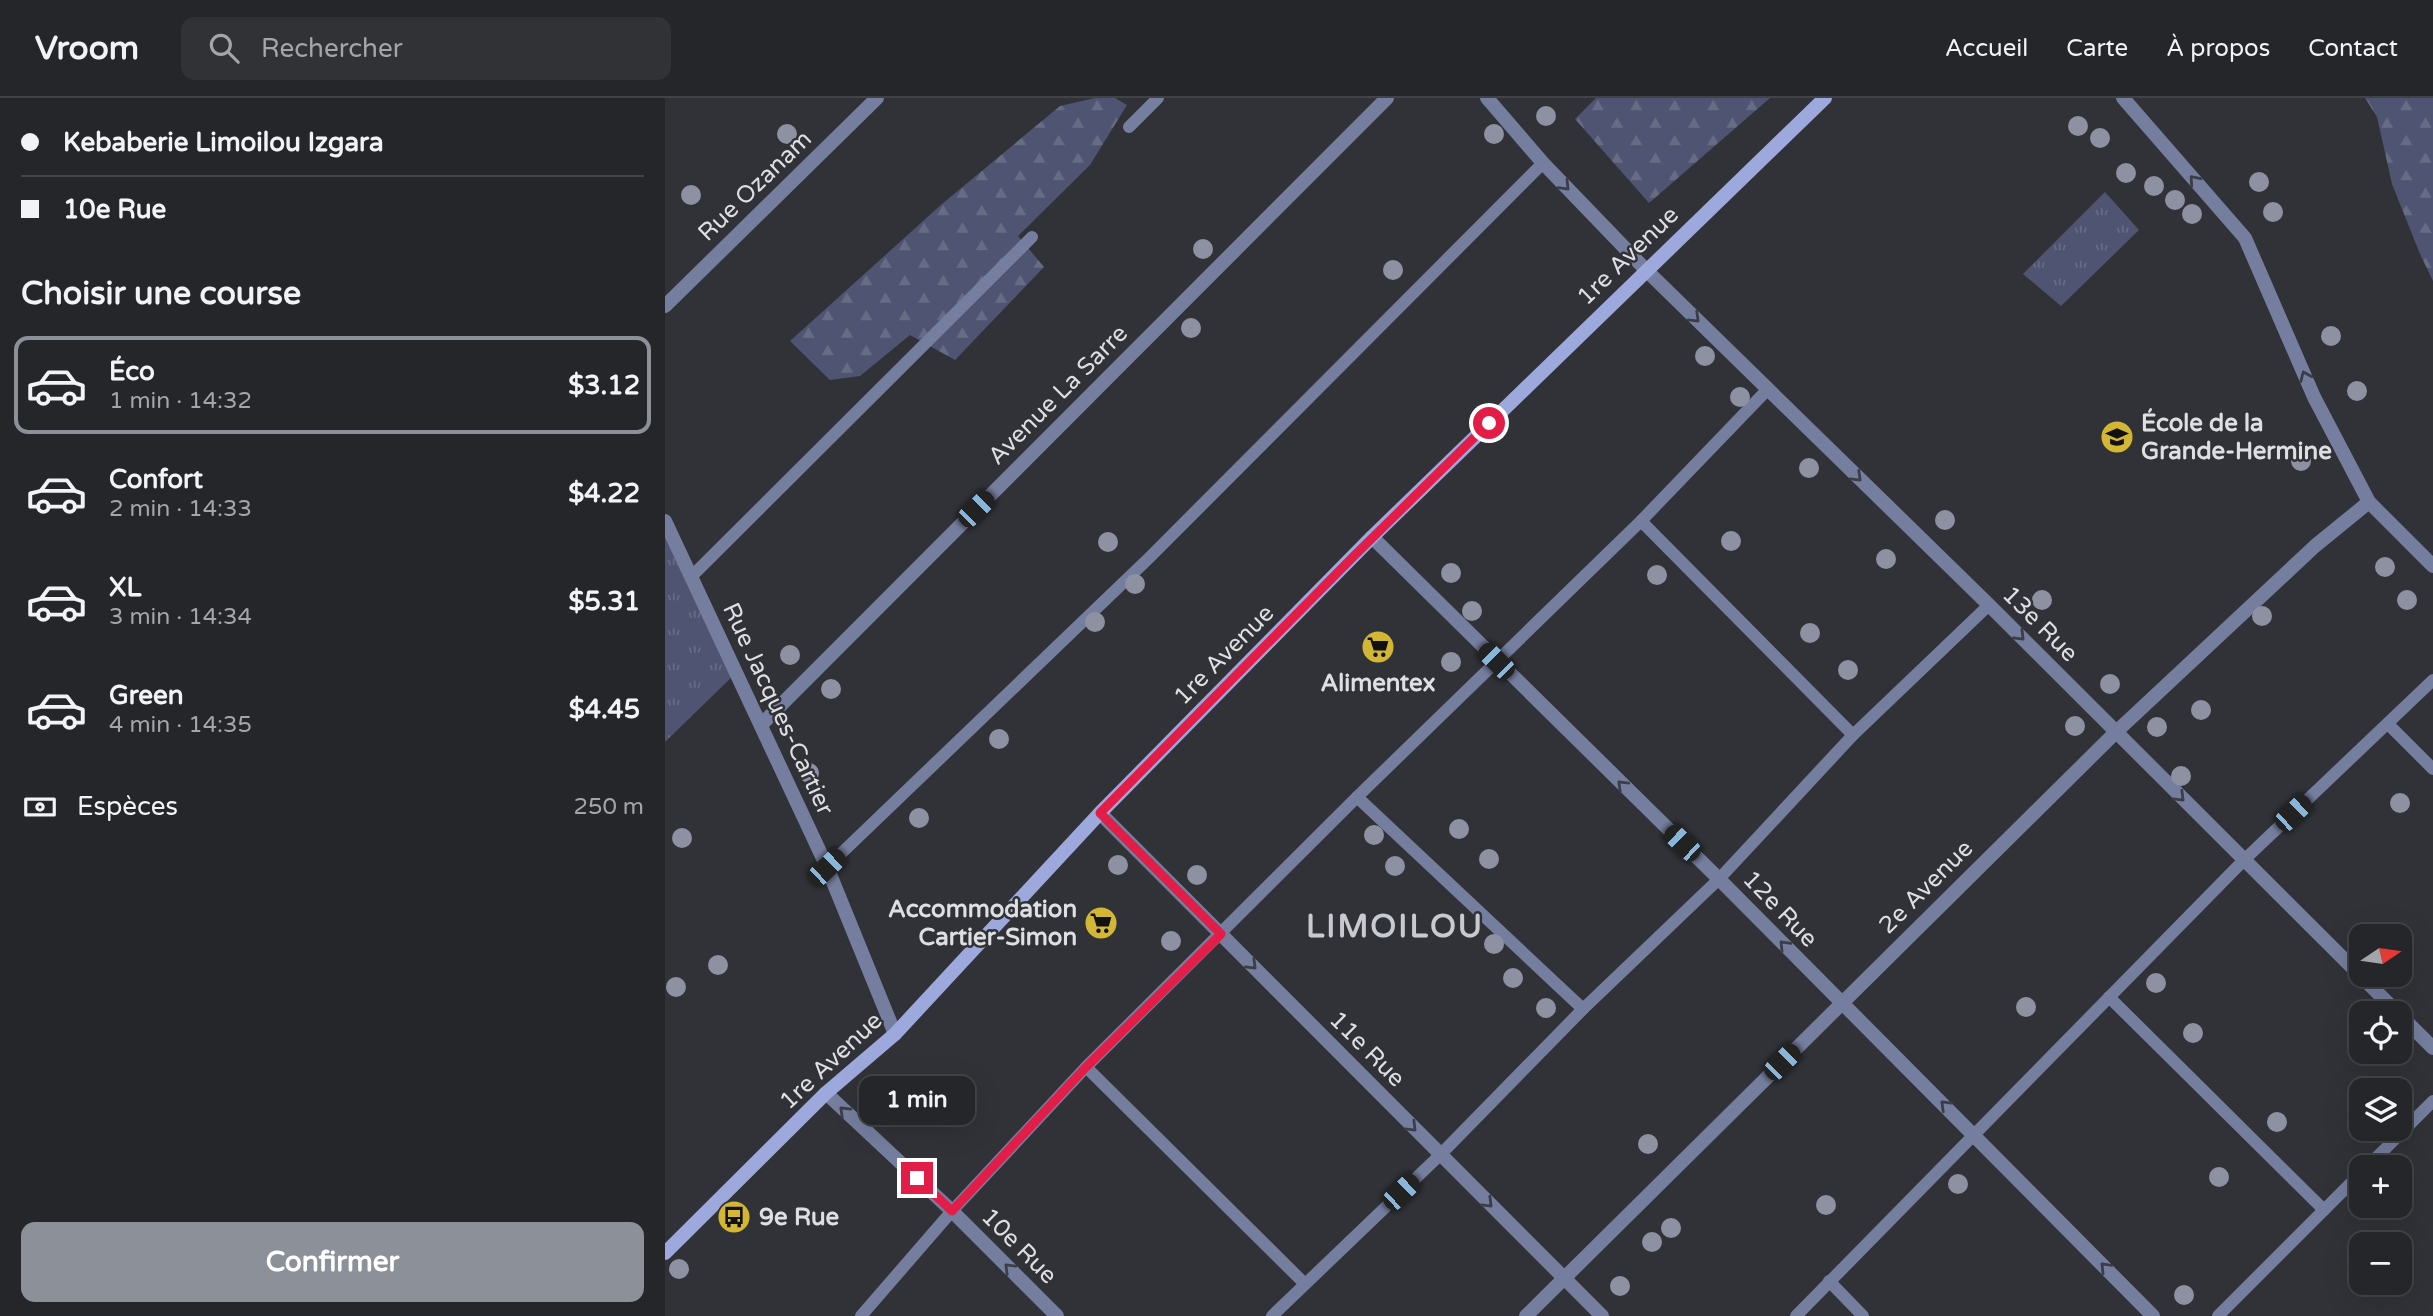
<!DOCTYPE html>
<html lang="fr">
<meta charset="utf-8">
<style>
:root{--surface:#252629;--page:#313235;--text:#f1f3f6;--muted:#a3a5a8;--line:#424346;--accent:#8c9099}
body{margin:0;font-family:"Varela Round",sans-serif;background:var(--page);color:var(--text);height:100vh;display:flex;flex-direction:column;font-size:26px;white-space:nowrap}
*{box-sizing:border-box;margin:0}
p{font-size:23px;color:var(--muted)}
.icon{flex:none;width:38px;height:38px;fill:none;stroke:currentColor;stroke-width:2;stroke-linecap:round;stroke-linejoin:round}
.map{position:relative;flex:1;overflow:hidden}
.side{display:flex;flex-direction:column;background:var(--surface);width:665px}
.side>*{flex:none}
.banner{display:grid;align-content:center;height:154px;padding:0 21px;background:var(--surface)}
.needle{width:46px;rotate:77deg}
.controls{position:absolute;left:1684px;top:826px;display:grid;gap:14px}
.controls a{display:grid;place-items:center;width:63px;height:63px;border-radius:14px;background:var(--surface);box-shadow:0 7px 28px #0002,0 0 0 2px var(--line);font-size:35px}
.end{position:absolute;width:32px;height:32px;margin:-16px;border:9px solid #e11d48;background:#fff;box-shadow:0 0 0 4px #fff}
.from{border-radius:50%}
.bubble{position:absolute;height:49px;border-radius:14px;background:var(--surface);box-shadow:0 7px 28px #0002,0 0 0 2px var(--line);font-size:23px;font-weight:800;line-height:49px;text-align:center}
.car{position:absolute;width:21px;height:42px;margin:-21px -10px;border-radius:9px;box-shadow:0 0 5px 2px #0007;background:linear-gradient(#222 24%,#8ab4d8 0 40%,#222 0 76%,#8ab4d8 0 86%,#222 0)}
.banner b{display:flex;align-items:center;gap:24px;height:66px;font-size:26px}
.banner b+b{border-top:2px solid var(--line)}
.banner i{width:18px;height:18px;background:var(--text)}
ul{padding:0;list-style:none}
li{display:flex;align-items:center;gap:21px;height:98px;margin:0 14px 10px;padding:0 7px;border:4px solid transparent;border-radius:14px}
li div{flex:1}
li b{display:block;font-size:26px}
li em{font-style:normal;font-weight:800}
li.current{border-color:var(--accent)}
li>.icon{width:63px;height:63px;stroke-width:1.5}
h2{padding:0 21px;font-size:32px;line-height:84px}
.pay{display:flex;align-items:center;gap:18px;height:77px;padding:0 21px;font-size:26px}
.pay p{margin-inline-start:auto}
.action{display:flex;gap:14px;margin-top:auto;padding:14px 21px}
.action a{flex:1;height:80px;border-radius:14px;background:var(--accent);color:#fff;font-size:28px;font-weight:800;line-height:80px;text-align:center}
header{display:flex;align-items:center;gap:42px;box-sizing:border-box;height:98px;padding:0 35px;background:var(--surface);border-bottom:2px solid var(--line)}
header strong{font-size:33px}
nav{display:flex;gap:38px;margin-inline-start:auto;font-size:24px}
.search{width:490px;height:63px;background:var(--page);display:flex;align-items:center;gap:18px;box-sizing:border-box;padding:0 24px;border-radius:14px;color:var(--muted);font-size:26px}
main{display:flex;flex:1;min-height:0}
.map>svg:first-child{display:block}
.grass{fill:url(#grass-tufts)}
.forest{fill:url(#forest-firs)}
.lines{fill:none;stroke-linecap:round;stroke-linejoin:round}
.lane{stroke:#767e9f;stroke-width:12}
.street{stroke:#767e9f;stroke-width:14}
.secondary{stroke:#9da8dd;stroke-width:14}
.tree{fill:#8d91a1}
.oneway{stroke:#3b3d47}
.route{stroke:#e11d48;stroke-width:9}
.labels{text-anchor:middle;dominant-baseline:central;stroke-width:5;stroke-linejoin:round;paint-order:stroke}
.street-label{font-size:24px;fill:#dedfe2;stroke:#313237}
.poi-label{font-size:24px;font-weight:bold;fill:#dedfe2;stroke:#313237;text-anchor:start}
.district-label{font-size:32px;font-weight:bold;letter-spacing:2px;fill:#c8cad1;stroke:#313237}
</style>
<header>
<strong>Vroom</strong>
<div class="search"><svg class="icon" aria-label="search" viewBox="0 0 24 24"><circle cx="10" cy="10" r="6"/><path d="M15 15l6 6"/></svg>Rechercher</div>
<nav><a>Accueil</a><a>Carte</a><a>À propos</a><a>Contact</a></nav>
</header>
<main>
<section class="side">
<div class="banner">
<b><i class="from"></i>Kebaberie Limoilou Izgara</b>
<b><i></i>10e Rue</b>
</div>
<h2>Choisir une course</h2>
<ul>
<li class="current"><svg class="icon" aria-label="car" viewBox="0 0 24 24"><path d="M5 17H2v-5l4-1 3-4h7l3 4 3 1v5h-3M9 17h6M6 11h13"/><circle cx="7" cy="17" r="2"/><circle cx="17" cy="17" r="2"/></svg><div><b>Éco</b><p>1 min · 14:32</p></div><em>$3.12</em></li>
<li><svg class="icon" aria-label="car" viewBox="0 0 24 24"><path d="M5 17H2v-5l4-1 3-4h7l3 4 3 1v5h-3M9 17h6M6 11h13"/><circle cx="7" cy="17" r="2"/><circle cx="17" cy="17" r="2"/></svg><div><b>Confort</b><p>2 min · 14:33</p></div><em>$4.22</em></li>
<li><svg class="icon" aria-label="car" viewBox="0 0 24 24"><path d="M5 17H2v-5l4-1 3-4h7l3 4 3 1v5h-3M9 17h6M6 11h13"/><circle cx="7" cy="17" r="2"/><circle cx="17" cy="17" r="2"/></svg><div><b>XL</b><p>3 min · 14:34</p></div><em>$5.31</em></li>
<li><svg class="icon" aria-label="car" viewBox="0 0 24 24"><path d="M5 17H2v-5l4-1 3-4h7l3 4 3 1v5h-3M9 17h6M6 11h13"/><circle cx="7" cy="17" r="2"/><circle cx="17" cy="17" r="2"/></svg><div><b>Green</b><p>4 min · 14:35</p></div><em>$4.45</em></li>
</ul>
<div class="pay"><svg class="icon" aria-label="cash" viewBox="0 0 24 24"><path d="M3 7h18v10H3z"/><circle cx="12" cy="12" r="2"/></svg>Espèces<p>250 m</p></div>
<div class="action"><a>Confirmer</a></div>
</section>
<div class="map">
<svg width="1768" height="1218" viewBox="0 0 1768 1218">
<defs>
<pattern id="grass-tufts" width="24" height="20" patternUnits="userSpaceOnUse" patternTransform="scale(1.75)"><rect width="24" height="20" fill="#4e5471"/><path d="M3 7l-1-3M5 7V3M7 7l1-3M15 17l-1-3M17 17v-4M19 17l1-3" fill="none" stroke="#676c85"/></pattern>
<pattern id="forest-firs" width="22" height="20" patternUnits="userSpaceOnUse" patternTransform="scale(1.75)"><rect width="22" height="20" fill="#4e5471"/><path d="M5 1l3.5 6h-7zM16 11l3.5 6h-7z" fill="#676c85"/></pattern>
</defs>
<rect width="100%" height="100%" fill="#313237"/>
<g class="grass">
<path d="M1440,94L1474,132L1396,208L1358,176Z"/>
<path d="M0,423L71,575L0,644Z"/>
</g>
<g class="forest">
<path d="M430,0H450L462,7L425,67L353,138L379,169L290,262L245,237L195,278L165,282L125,243L277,106L395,8Z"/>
<path d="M931,0H1105L984,105L910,21Z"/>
<path d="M1700,0H1768V183L1755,156L1727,86L1712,19Z"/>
</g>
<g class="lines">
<g class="lane">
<path d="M464,29L493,0"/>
<path d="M976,423L1188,637"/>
<path d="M26,479L367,139"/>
<path d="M1723,626L1768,671"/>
<path d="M692,699L918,911"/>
<path d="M162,769L484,460L878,65"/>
<path d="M1444,899L1659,1112"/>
<path d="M421,969L639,1185"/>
<path d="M1702,1069L1768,1003"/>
<path d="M1164,1183L1198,1218"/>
<path d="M196,1218L287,1113L421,969L692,699L976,423L1103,291"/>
<path d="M607,1218L775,1057L918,911L1054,781L1188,637L1324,507"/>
<path d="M1131,1218L1579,762L1768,582"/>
<path d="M1553,1218L1696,1075"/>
</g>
<g class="street">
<path d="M822,0L878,65L981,172L1324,507L1733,915"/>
<path d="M1458,0L1580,140L1649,299L1704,404L1768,468"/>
<path d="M0,208L212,0"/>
<path d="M0,423L162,769L230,936"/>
<path d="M707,439L1054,781L1488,1218"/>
<path d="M96,627L722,0"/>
<path d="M435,715L937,1218"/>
<path d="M1734,916L1768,950"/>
<path d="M161,995L287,1113L392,1218"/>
<path d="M861,1218L1450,635L1650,448L1704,404"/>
</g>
<path class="secondary" d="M0,1155L161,995L230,936L435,715L707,439L1160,0"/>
</g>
<g class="tree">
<circle cx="881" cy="18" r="10"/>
<circle cx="1413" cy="28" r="10"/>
<circle cx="122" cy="36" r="10"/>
<circle cx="829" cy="36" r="10"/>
<circle cx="1435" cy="40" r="10"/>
<circle cx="1461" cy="75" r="10"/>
<circle cx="1594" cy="84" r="10"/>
<circle cx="1489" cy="88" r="10"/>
<circle cx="26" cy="97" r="10"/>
<circle cx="1510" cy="102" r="10"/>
<circle cx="1608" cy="114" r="10"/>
<circle cx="1527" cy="116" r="10"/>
<circle cx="538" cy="151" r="10"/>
<circle cx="728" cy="172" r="10"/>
<circle cx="526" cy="230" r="10"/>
<circle cx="1666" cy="238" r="10"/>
<circle cx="1040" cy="258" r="10"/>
<circle cx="1692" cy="293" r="10"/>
<circle cx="1075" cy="299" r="10"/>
<circle cx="1636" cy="363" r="10"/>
<circle cx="1144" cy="370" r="10"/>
<circle cx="1280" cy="422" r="10"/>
<circle cx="1066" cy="443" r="10"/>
<circle cx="443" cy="444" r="10"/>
<circle cx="1221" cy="461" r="10"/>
<circle cx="1720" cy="469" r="10"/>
<circle cx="786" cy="475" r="10"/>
<circle cx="992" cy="477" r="10"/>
<circle cx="470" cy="486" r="10"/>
<circle cx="1377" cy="502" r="10"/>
<circle cx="1742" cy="502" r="10"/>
<circle cx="807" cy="513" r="10"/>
<circle cx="1597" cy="518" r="10"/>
<circle cx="430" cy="524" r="10"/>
<circle cx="1145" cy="535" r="10"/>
<circle cx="125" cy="557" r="10"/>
<circle cx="786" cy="564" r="10"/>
<circle cx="1183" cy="572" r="10"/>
<circle cx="1445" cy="586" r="10"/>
<circle cx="166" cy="591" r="10"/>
<circle cx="1536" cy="612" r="10"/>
<circle cx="1410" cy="628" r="10"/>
<circle cx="1492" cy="629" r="10"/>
<circle cx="334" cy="641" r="10"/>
<circle cx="144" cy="675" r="10"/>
<circle cx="1516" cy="678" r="10"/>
<circle cx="1735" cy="705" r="10"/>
<circle cx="254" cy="720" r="10"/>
<circle cx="794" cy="731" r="10"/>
<circle cx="709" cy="737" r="10"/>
<circle cx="17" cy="740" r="10"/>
<circle cx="824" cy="761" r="10"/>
<circle cx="453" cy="767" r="10"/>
<circle cx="730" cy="768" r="10"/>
<circle cx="532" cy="777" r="10"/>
<circle cx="506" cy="843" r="10"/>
<circle cx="829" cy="846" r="10"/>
<circle cx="53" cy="867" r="10"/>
<circle cx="848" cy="880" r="10"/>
<circle cx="1491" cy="885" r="10"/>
<circle cx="11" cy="889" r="10"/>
<circle cx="1361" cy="909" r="10"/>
<circle cx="881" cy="910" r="10"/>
<circle cx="1528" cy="935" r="10"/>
<circle cx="1612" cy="1024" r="10"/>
<circle cx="983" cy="1046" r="10"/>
<circle cx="1554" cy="1079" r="10"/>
<circle cx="1293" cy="1086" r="10"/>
<circle cx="1161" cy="1107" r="10"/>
<circle cx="1006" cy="1130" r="10"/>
<circle cx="987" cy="1144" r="10"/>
<circle cx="14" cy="1171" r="10"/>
<circle cx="955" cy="1188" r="10"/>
<circle cx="1519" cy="1197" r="10"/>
</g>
<defs><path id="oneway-chevron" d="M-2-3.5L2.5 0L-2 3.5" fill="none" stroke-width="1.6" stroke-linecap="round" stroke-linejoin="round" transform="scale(1.75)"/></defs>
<g class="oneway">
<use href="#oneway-chevron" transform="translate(1529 82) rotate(-131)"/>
<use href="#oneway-chevron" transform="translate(900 88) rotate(46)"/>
<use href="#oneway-chevron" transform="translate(1030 220) rotate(44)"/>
<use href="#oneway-chevron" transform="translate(1640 278) rotate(-113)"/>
<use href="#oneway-chevron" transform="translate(1192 379) rotate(44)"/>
<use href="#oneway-chevron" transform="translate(1355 538) rotate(45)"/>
<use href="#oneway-chevron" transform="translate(957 687) rotate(-136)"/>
<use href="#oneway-chevron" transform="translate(1515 699) rotate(45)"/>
<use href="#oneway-chevron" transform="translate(1119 847) rotate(-134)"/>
<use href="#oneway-chevron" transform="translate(587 867) rotate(45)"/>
<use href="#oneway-chevron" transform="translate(1280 1007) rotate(-136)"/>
<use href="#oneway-chevron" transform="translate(179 1013) rotate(-136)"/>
<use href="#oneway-chevron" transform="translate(747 1029) rotate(45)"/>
<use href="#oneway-chevron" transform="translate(823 1105) rotate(45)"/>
<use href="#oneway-chevron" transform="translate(1440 1169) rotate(-134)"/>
<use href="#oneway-chevron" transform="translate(344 1170) rotate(-135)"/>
</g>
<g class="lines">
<path class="route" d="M252,1080L287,1113L421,969L556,836L435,715L688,459L824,325"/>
</g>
<defs>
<symbol id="school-disc" viewBox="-11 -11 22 22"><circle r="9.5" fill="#d4b635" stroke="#313237"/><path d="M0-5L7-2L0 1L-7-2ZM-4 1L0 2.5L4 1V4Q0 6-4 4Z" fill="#111"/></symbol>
<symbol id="supermarket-disc" viewBox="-11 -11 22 22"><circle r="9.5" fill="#d4b635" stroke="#313237"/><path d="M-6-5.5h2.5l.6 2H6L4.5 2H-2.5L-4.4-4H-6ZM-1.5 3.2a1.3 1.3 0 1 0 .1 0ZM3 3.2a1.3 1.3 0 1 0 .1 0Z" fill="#111"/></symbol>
<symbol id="bus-disc" viewBox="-11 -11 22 22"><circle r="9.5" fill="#d4b635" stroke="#313237"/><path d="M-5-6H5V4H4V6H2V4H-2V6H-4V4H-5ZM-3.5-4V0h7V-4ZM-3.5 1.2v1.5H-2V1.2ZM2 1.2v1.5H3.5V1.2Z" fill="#111"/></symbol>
</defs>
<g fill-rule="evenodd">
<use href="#school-disc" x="1433" y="320" width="38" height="38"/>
<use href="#supermarket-disc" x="694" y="530" width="38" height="38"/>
<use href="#supermarket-disc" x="417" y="806" width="38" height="38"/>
<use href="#bus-disc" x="50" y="1100" width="38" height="38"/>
</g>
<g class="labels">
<g class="street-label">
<text transform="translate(90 88) rotate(-44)">Rue Ozanam</text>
<text transform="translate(963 158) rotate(-44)">1re Avenue</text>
<text transform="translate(393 297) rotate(-45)">Avenue La Sarre</text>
<text transform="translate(1375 526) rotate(45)">13e Rue</text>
<text transform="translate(559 557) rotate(-45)">1re Avenue</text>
<text transform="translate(113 611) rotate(65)">Rue Jacques-Cartier</text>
<text transform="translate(1261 789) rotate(-45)">2e Avenue</text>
<text transform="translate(1115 811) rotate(46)">12e Rue</text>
<text transform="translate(702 951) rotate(45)">11e Rue</text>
<text transform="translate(166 963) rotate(-43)">1re Avenue</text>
<text transform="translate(354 1148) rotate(45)">10e Rue</text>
</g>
<g class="poi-label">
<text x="1476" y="325">École de la<tspan x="1476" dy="28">Grande-Hermine</tspan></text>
<text x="713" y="585" text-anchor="middle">Alimentex</text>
<text x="412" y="811" text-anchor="end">Accommodation<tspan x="412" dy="28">Cartier-Simon</tspan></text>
<text x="94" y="1119">9e Rue</text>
</g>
<g class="district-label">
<text x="730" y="829">LIMOILOU</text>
</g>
</g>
</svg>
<div class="controls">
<a><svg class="needle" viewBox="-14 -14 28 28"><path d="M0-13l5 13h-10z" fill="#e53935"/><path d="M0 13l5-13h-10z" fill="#a3a5a8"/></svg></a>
<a><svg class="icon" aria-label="locate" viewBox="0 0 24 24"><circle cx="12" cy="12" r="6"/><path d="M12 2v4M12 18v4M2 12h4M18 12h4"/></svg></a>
<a><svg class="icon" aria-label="layers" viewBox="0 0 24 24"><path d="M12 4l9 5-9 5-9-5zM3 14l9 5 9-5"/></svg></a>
<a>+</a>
<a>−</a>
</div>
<i class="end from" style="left:824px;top:325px"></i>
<i class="end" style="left:252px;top:1080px"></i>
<div class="bubble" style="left:194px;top:978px;width:116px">1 min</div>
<i class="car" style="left:311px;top:411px;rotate:45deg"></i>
<i class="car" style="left:831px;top:563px;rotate:315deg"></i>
<i class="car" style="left:1628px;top:715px;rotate:46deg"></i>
<i class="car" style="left:1017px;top:745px;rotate:314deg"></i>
<i class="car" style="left:162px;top:769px;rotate:46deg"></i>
<i class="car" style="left:1117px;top:964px;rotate:45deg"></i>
<i class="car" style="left:736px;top:1094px;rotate:46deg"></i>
</div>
</main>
